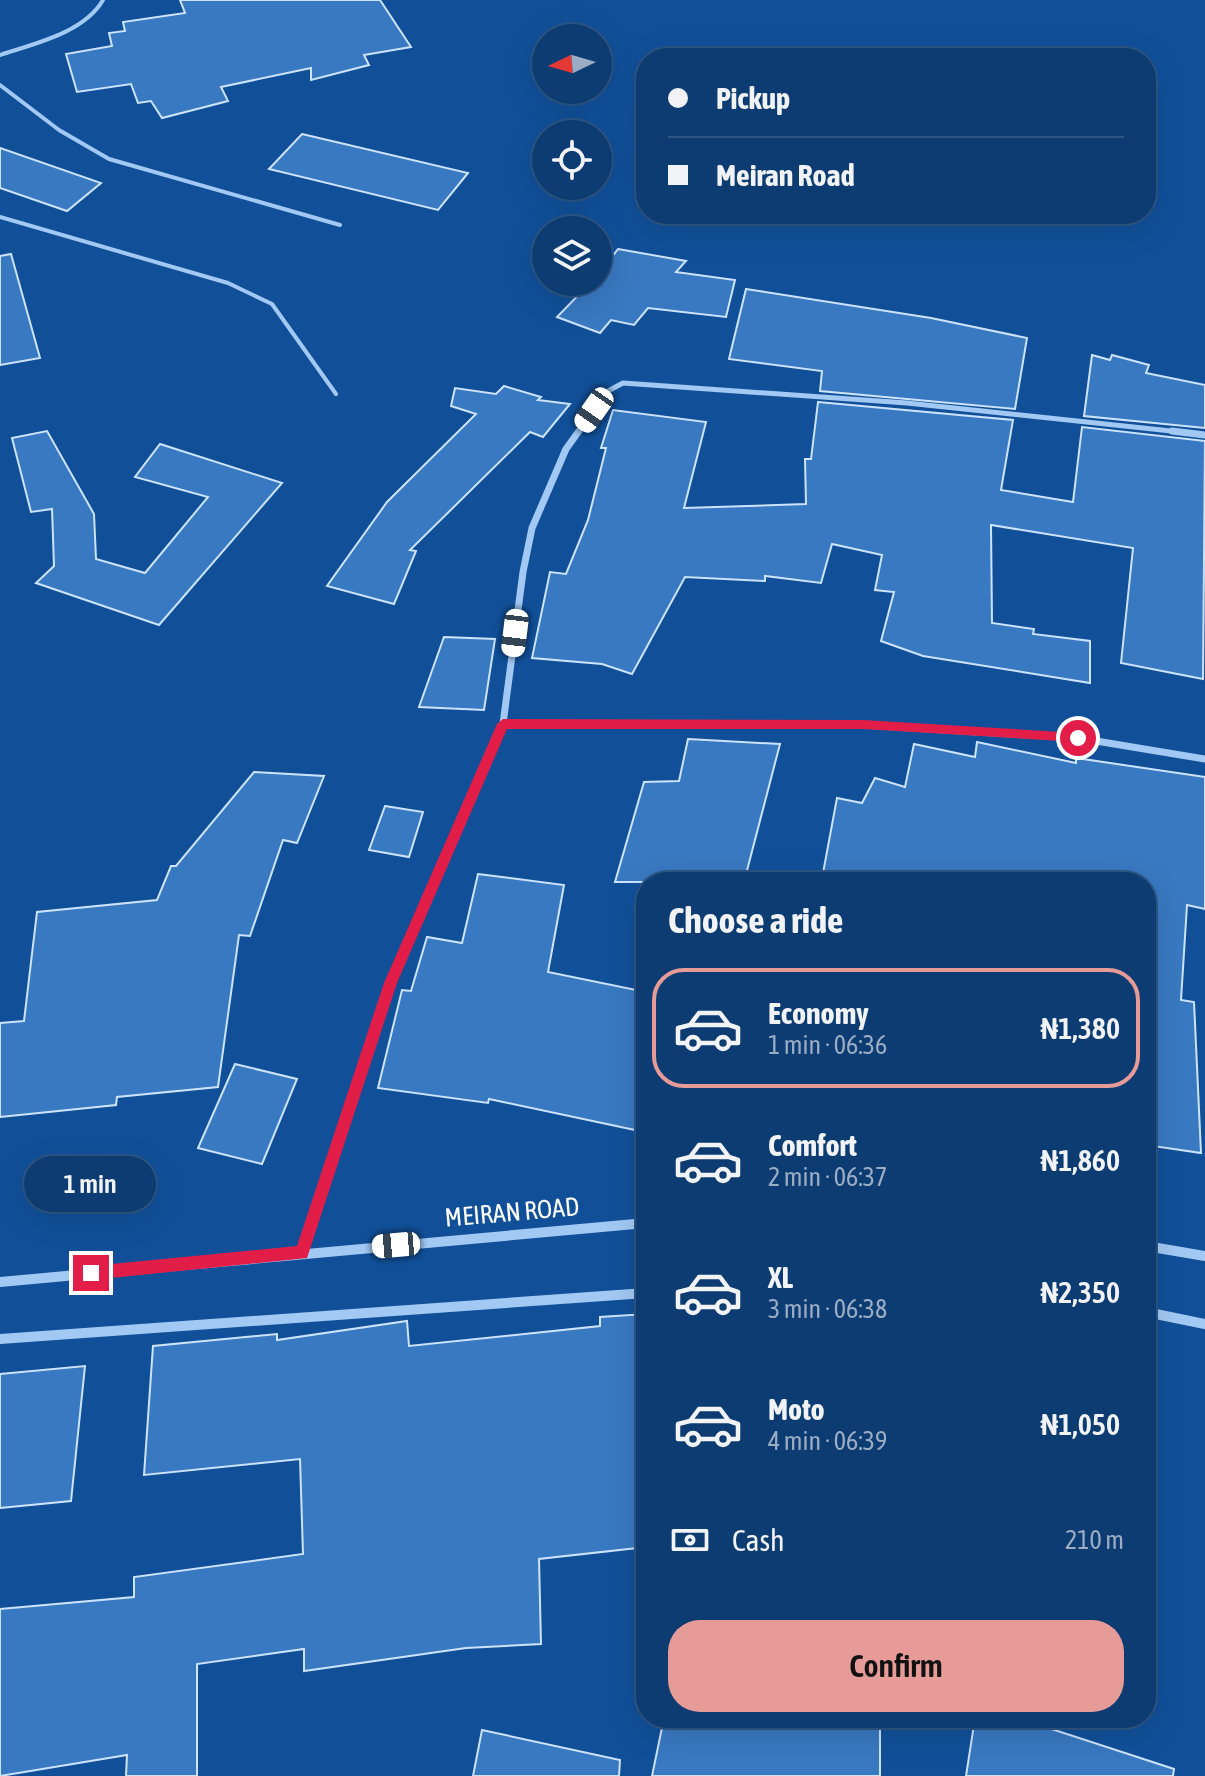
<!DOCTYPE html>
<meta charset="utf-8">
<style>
:root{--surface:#0d3c73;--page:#164378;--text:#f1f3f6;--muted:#9aadc4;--line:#2d5685;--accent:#e69b98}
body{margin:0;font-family:"Asap Condensed",sans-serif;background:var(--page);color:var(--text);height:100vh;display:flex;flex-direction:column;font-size:30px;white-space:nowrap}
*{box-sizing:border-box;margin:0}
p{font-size:26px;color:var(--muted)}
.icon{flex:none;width:44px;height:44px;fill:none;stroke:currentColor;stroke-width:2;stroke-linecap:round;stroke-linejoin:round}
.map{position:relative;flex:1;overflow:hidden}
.sheet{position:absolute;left:636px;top:872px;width:520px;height:856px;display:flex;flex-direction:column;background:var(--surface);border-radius:32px;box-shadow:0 8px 32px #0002,0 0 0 2px var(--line)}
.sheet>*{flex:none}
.banner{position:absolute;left:636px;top:48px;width:520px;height:176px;border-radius:32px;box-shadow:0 8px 32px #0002,0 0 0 2px var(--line);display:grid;align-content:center;height:176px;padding:0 32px;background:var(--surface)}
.needle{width:52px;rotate:265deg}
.tools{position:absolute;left:532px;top:24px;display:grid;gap:16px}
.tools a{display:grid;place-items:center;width:80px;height:80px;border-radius:50%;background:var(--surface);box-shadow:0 8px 32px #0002,0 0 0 2px var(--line);font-size:40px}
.end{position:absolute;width:36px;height:36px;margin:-18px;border:10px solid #e11d48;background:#fff;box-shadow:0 0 0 4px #fff}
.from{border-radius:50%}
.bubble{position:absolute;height:56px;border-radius:28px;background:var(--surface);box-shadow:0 8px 32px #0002,0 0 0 2px var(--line);font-size:26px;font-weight:600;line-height:56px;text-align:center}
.car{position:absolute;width:24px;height:48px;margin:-24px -12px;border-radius:10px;box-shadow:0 0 6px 2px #0007;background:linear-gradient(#fff 24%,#345 0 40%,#fff 0 76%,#345 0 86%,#fff 0)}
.banner b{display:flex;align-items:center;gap:28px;height:76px;font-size:30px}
.banner b+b{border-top:2px solid var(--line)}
.banner i{width:20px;height:20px;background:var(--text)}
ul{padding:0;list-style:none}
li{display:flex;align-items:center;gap:24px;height:120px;margin:0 16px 12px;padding:0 16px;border:4px solid transparent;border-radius:32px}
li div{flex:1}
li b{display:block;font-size:30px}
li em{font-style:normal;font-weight:600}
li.active{border-color:var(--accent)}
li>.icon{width:72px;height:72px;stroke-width:1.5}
h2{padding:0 32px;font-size:36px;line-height:96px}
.pay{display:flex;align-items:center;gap:20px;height:88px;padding:0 32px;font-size:30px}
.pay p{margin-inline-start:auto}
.button{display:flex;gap:16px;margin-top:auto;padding:16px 32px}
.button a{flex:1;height:92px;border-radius:32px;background:var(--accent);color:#111;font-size:32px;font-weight:600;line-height:92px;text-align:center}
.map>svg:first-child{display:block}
.building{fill:#3979c1;stroke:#cbe3fe;stroke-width:2}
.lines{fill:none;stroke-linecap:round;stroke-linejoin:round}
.service{stroke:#a2c9f4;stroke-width:4}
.minor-far2{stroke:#a2c9f4;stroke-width:5}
.minor-far1{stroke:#a2c9f4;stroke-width:7}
.minor{stroke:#a2c9f4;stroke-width:10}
.route{fill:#e11d48}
.labels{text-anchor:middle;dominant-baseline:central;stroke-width:6;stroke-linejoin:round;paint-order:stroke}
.street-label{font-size:26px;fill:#fff;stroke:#115099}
</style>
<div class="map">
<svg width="1205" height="1776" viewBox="0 0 1205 1776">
<rect width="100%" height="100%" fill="#115099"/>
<g class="building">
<path d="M180,0H380L411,47L364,55L369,65L311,80V68L221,87L228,101L162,118L151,101L138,103L131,84L77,92L66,54L112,46L109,33L125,31L123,22L185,13Z"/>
<path d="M302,134L468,173L438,210L269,169Z"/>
<path d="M0,148L101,183L67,211L0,188Z"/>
<path d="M618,249L686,261L676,272L735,280L726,317L648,308L634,325L611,320L600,333L557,317L591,282H598V275Z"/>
<path d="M11,254L40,358L0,365V256Z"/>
<path d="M746,289L931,318L1027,338L1015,409L820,391L822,371L729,359Z"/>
<path d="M1092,355L1110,360L1112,355L1149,365L1146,373L1205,385V428L1084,416Z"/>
<path d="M504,386L541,397L538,400L570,404L543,437L530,432L410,550L416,551L394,604L327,586L387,502L476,414L451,406L455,388L496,394Z"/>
<path d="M818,402L1013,420L1001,490L1073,502L1082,427L1205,441L1203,679L1121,663L1133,548L991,525L992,623L1034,629L1033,634L1090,641V683L923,656L881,641L894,592L875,590L882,555L832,544L821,583L765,576V581L685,577L632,674L602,664L532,658L550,572L566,574L588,520L606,448H601L613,410L706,422L684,508L806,504L805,459H811Z"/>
<path d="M47,431L94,514L96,559L145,573L208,497L135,477L160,444L282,483L159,625L36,583L54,566L52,509L31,512L12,438Z"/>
<path d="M444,637L495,639L484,710L419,707Z"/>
<path d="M688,739L780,744L744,882H615L644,782L679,781Z"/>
<path d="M977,742L1076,763V758L1205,777V909L1187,905L1181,1000L1194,1002L1201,1153L1146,1145V882H846L823,873L837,798L862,803L875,778L905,787L914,744L975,757Z"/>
<path d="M254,772L324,776L297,843L283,840L250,936L239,935L218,1087L117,1097L116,1105L0,1117V1023L24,1021L37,912L157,900L171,866H176Z"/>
<path d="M385,806L423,812L409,857L369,850Z"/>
<path d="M478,874L564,885L548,972L646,992V1084L635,1130L489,1099L488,1103L378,1088L402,990L411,991L427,937L462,943Z"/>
<path d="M235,1064L297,1079L262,1164L198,1148Z"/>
<path d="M646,1314V1547L539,1559L541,1644L466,1648L304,1671V1649L197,1664V1776H126L127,1755L0,1776V1609L134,1597V1577L303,1554L300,1459L144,1475L153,1346L277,1334V1340L407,1321L409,1346L600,1326V1317Z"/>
<path d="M85,1366L71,1501L0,1508V1374Z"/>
<path d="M664,1718H880V1776H652Z"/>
<path d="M975,1718H1018L1174,1769L1173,1776H966Z"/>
<path d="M482,1730L620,1760L619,1776H473Z"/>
</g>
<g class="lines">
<g class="service">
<path d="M0,55C33,44 84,33 103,0"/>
<path d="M0,85L59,130L109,159L340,225"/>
<path d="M0,217L228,283L272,304L336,394"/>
</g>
<path class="minor-far2" d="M577,433L608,391L623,383L907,403L1190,433"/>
<g class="minor-far1">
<path d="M1172,431L1205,435"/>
<path d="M503,724L863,725L1078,738L1205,759"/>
<path d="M381,1010L390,983L503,724L523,572L532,528L566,449L579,431"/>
</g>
<g class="minor">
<path d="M1146,1246L1205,1256"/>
<path d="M302,1253L382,1008"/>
<path d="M0,1282L646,1223"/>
<path d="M1146,1312L1205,1324"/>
<path d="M0,1339L646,1293"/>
</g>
</g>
<path class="route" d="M503,719L863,720L1078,733L1084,738L1078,742L863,729H507L397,983L307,1258L91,1280L85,1278L83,1273L91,1266L297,1246L384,983L497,724Z"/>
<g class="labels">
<g class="street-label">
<text transform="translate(512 1212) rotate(-5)">MEIRAN ROAD</text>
</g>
</g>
</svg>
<div class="tools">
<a><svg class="needle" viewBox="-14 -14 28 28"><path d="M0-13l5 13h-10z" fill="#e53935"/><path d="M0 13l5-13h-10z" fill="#9aadc4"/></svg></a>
<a><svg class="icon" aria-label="locate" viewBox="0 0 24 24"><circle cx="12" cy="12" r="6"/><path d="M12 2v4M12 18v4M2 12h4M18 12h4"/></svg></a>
<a><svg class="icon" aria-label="layers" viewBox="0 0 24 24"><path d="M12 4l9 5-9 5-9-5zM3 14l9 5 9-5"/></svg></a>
</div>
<i class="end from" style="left:1078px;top:738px"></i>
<i class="end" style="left:91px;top:1273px"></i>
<div class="bubble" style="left:24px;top:1156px;width:132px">1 min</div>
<i class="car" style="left:594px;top:410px;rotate:215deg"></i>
<i class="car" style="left:515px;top:633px;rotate:187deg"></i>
<i class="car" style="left:396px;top:1245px;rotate:265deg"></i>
<div class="banner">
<b><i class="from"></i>Pickup</b>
<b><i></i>Meiran Road</b>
</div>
<section class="sheet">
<h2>Choose a ride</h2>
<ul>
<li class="active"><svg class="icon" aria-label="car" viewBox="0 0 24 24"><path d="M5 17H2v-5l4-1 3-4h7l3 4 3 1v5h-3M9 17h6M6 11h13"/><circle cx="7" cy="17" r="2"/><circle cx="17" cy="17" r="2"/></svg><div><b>Economy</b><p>1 min · 06:36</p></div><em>₦1,380</em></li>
<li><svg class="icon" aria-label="car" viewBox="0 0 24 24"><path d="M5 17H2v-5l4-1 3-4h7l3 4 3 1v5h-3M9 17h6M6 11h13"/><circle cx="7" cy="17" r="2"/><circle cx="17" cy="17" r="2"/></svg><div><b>Comfort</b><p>2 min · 06:37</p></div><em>₦1,860</em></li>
<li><svg class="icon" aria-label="car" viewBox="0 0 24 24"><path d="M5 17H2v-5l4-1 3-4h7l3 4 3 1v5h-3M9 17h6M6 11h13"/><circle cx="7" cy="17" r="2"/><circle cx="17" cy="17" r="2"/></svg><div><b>XL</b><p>3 min · 06:38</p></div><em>₦2,350</em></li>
<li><svg class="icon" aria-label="car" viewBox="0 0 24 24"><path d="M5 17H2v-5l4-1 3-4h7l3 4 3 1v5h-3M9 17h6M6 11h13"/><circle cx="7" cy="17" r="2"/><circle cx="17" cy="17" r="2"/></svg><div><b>Moto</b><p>4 min · 06:39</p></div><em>₦1,050</em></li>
</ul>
<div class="pay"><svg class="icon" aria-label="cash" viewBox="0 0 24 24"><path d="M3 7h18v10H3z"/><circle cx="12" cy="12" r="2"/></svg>Cash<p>210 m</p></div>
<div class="button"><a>Confirm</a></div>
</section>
</div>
